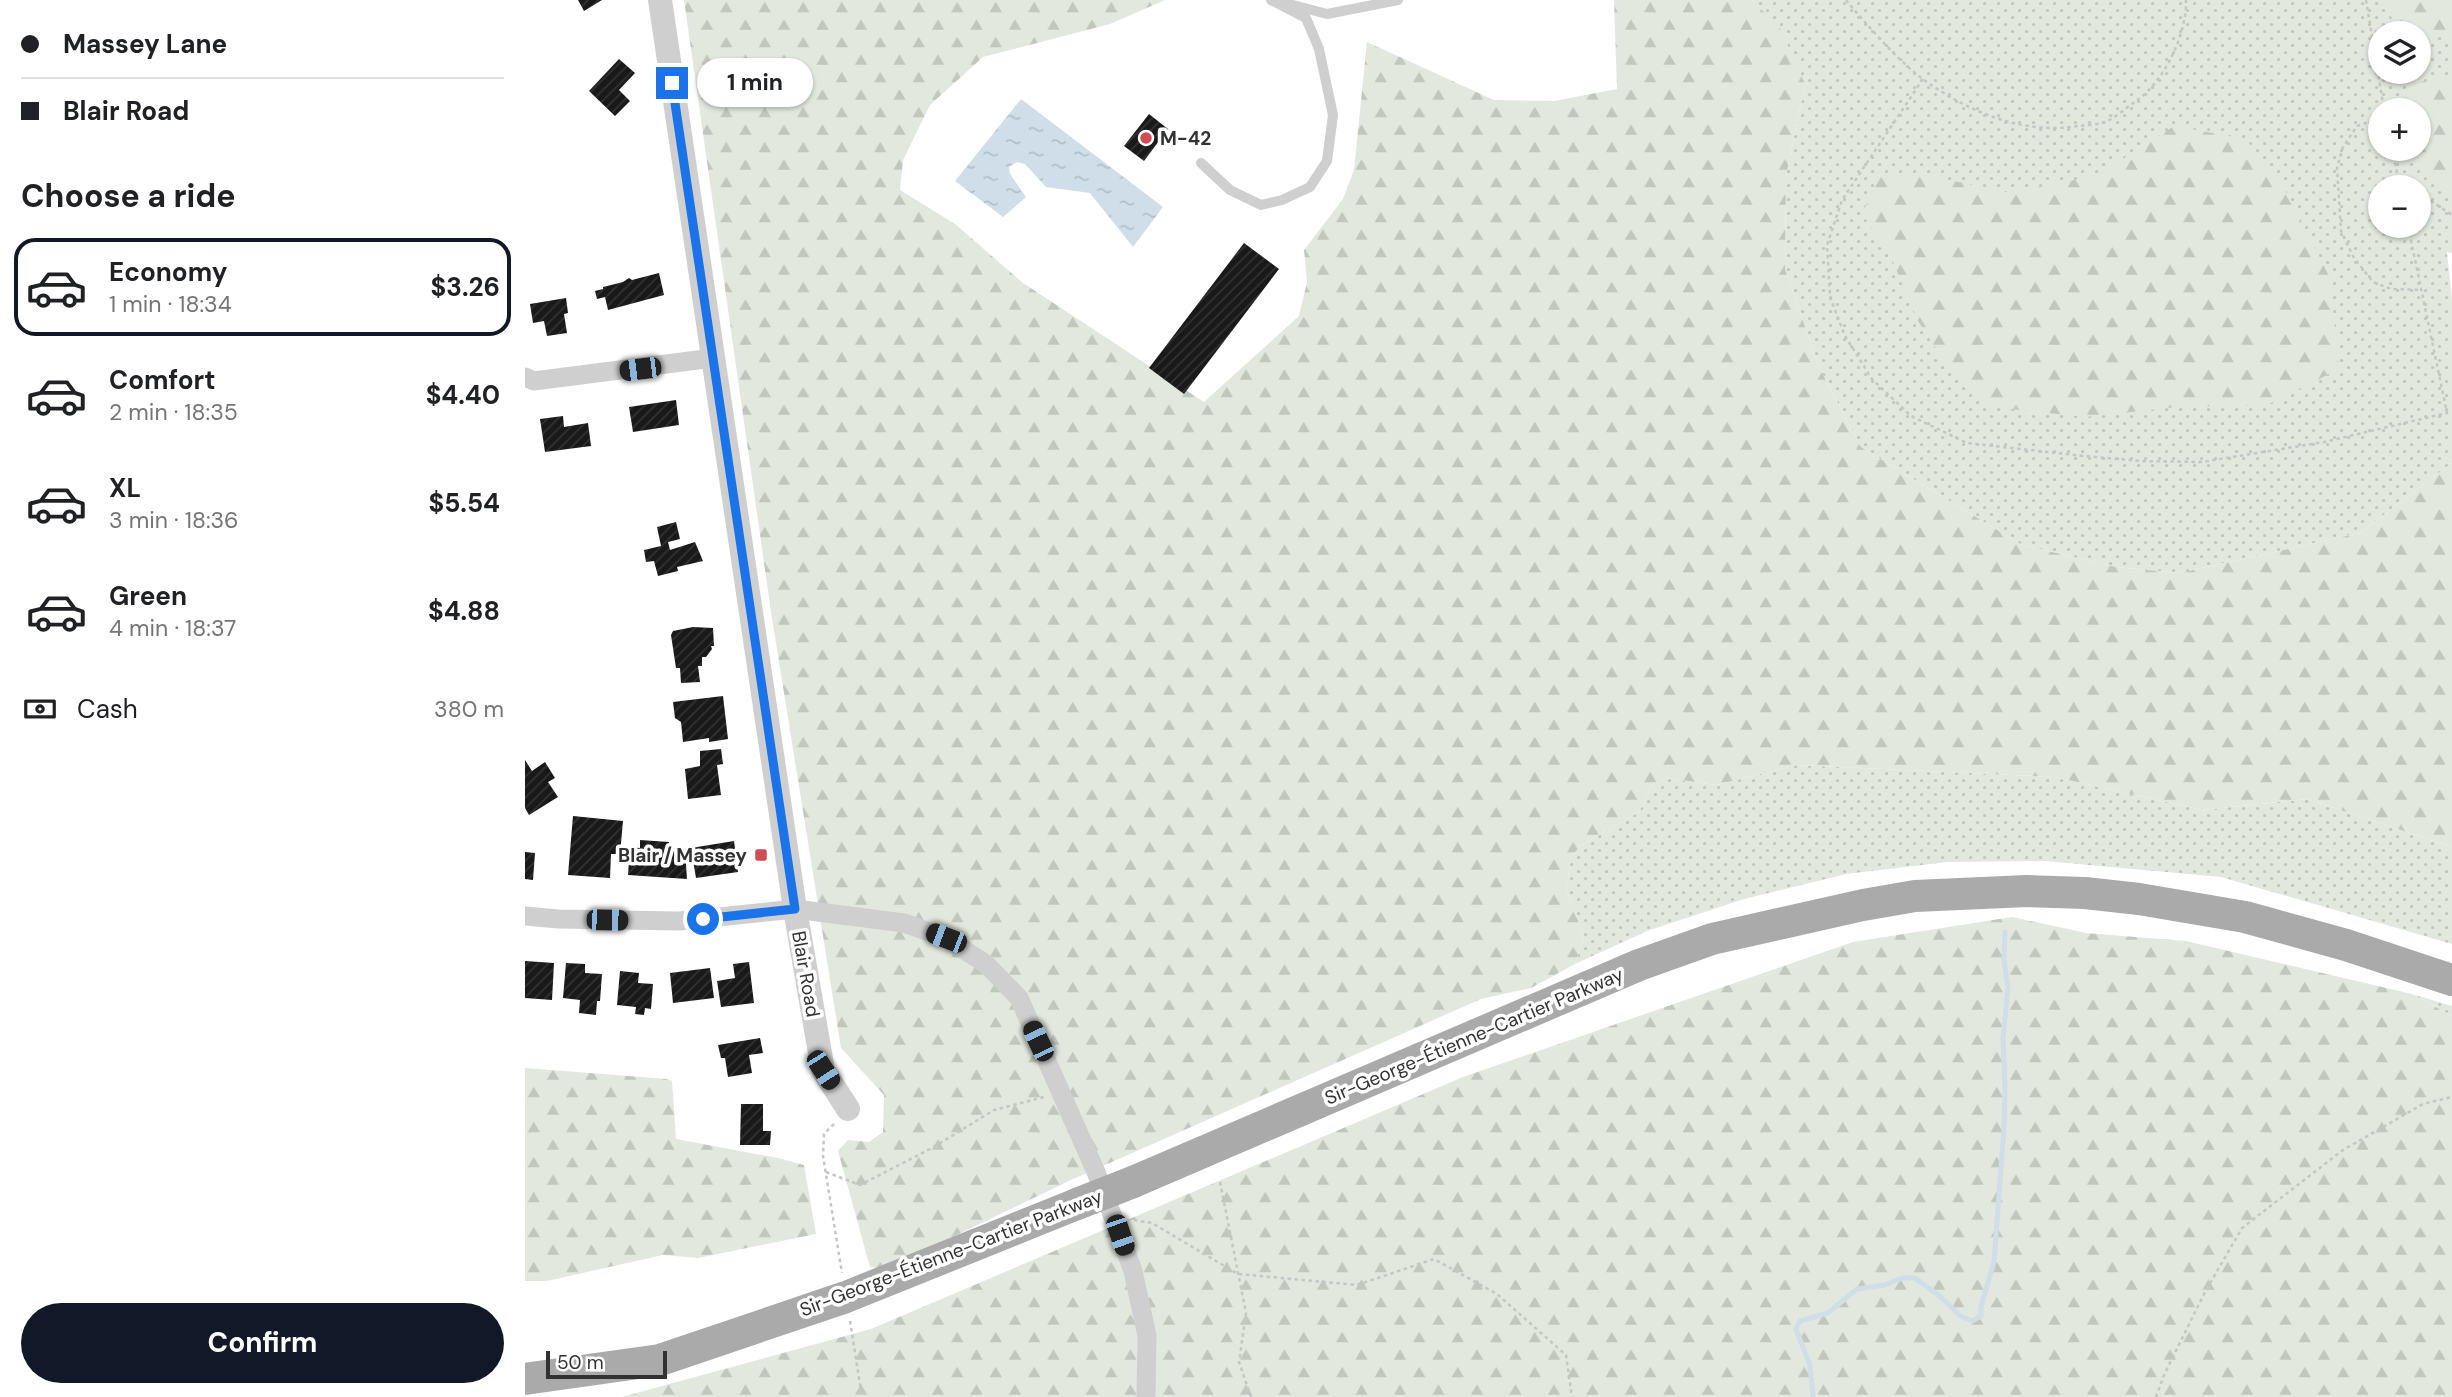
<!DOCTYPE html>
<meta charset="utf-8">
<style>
:root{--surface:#fff;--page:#f2f2f2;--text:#202124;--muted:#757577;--line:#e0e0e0;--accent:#111827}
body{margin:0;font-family:"DM Sans",sans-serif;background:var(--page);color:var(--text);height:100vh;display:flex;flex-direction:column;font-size:26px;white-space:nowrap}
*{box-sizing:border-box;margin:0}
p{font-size:23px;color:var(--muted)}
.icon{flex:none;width:38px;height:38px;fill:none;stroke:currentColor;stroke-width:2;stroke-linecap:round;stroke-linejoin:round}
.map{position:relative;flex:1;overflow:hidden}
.drawer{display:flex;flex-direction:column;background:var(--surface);width:525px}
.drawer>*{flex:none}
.top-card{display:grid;align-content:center;height:154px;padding:0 21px;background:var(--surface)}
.tools{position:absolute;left:1843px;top:21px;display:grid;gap:14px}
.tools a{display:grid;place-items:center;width:63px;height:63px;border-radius:50%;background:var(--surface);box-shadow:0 2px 5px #0004;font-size:35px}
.scale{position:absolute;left:21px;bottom:18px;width:121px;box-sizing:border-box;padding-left:7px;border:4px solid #323232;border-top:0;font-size:19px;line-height:24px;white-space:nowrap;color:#323232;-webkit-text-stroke:5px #fff;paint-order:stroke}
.end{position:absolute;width:32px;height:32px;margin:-16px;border:9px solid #1a73e8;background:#fff;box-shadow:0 0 0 4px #fff}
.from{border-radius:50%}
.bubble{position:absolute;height:49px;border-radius:24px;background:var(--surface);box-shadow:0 2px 5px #0004;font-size:23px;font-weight:700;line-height:49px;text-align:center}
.car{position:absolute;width:21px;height:42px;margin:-21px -10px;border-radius:9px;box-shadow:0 0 5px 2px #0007;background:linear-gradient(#222 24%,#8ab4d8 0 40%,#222 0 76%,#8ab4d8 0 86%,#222 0)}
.top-card b{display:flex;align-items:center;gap:24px;height:66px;font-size:26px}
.top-card b+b{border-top:2px solid var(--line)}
.top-card i{width:18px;height:18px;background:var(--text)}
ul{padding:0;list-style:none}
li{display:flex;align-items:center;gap:21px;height:98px;margin:0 14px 10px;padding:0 7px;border:4px solid transparent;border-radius:21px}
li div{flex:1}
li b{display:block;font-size:26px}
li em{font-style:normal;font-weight:700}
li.active{border-color:var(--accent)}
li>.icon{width:63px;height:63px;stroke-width:1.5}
h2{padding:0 21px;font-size:32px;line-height:84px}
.pay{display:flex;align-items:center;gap:18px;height:77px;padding:0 21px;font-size:26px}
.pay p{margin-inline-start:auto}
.action{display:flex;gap:14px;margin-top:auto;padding:14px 21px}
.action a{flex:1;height:80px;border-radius:42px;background:var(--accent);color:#fff;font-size:28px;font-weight:700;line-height:80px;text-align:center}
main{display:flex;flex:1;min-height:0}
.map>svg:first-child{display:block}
.grass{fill:url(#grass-dots);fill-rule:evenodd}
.forest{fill:url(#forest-firs)}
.water{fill:url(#water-ripples)}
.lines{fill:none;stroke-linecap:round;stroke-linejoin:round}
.stream{stroke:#cfdee8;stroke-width:5}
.building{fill:url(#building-hatch)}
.path{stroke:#c6c6c6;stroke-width:2.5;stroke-dasharray:3.5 3.5;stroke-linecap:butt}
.service{stroke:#cfcfcf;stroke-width:10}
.minor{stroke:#cfcfcf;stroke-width:19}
.tertiary{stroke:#cfcfcf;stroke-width:24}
.primary{stroke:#aaa;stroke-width:32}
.primary-bridge{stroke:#aaa;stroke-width:32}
.route{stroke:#1a73e8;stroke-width:9}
.poi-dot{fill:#d04d53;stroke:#fff;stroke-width:2.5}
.labels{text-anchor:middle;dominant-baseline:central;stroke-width:7;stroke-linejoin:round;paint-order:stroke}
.poi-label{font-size:19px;font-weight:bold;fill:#323232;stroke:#fff;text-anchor:start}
.street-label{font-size:19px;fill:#323232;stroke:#fff}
</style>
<main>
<section class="drawer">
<div class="top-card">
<b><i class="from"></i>Massey Lane</b>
<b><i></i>Blair Road</b>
</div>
<h2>Choose a ride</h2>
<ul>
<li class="active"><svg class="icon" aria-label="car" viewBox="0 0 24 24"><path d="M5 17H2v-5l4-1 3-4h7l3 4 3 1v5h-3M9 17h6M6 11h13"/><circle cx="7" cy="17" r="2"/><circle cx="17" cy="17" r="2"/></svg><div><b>Economy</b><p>1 min · 18:34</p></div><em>$3.26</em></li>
<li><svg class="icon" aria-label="car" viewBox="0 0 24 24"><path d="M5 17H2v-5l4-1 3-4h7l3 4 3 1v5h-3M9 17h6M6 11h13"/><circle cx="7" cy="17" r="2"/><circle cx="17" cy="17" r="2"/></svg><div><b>Comfort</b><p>2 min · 18:35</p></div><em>$4.40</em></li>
<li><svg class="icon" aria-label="car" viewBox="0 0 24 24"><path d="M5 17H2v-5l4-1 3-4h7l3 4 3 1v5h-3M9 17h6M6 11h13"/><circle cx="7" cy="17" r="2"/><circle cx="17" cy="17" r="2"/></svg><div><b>XL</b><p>3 min · 18:36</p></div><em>$5.54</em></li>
<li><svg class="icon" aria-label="car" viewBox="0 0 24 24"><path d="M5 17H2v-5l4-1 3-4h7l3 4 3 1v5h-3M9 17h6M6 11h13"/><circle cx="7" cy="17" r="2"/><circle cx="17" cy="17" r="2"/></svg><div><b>Green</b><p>4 min · 18:37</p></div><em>$4.88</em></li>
</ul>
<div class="pay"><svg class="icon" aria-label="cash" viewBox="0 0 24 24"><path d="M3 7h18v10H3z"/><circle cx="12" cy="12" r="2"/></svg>Cash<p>380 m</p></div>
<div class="action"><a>Confirm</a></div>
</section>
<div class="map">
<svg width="1927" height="1397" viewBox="0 0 1927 1397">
<defs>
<pattern id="grass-dots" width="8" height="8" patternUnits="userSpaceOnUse" patternTransform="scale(1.75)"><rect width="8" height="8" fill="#e2e8dd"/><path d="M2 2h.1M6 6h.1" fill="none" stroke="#c2c7be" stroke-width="1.8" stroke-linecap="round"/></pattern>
<pattern id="forest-firs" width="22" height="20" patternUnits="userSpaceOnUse" patternTransform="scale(1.75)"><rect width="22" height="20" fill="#e2e8dd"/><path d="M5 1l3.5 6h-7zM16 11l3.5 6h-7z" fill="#c2c7be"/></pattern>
<pattern id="water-ripples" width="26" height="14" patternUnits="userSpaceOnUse" patternTransform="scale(1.75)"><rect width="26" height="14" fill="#cfdee8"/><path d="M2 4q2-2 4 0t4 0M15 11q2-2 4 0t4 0" fill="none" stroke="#b2bfc7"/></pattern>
<pattern id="building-hatch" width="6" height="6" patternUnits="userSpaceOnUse" patternTransform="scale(1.75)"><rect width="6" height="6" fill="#191919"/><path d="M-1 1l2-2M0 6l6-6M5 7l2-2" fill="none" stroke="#323232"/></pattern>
</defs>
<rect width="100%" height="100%" fill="#fff"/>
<g class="grass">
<path d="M1227,0H1927V253L1922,252L1927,300V463L1835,533L1654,573L1591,567L1497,545L1336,447L1294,367L1260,269L1261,176L1280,84ZM1855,33H1894V72H1855ZM1855,110H1894V149H1855ZM1855,187H1894V226H1855Z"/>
<path d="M1272,765L1530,777L1677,810L1782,799L1927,847V944L1696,877L1520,861L1423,862L1321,874L1219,899L1122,931L1050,964L1059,936L1042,891L1045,859L1055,846L1114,812L1127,785L1141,778L1191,785Z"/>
<path d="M1887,994L1927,1006V1016Z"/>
</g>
<g class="forest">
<path d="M159,0H640L585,24L458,57L405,105L378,160L375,190L430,224L498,283L679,402L774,316L782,282L779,250L818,199L829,170L842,42L969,100L1029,101L1092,89L1089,0H1227L1255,28L1280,84L1261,176L1260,269L1294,367L1336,447L1497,545L1591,567L1654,573L1835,533L1927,463V847L1782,799L1677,810L1530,777L1272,765L1191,785L1141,778L1127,785L1114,812L1055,846L1045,859L1042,891L1059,936L1050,964L1006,988L956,999L546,1180L361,1269L345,1267L313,1151L323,1140L344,1142L358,1132L359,1095L316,1048L246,612Z"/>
<path d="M1863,0H1927V32L1894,38V33H1872L1869,30Z"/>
<path d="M1927,76V196L1896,174L1891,149H1894V110H1883L1879,90L1884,84Z"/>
<path d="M1649,126L1721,139L1760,190L1805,278L1814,369L1742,405L1651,407L1561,417L1467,407L1429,376L1393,321L1365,255L1337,214L1354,176H1405L1486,193L1573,175Z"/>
<path d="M1487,917L1561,933L1661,941L1887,994L1927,1016V1397H97L346,1329L938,1077L1328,942Z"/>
<path d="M0,1068L142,1079L147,1081L151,1139L253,1158L279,1165L291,1234L173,1258L138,1255L22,1281H0Z"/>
</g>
<path class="water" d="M496,99L638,207L608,247L565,193L521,187L500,164L492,162L484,167L485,174L501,197L478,217L430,181Z"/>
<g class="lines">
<path class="stream" d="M1288,1397L1285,1365L1271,1329L1275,1321L1303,1313L1332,1289L1360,1285L1377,1278H1390L1415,1296L1435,1316L1447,1321L1456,1316V1307L1469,1262L1479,1128L1480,1090L1478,1038L1483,988L1479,960L1480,932"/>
</g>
<g class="building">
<path d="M53,0H77L59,11Z"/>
<path d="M94,59L110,73L94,90L105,101L90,116L64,91Z"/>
<path d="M624,114L643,129L619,161L599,146Z"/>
<path d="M719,243L754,269L659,394L624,368Z"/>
<path d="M134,273L139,295L83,310L80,297L72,299L70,291L78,289V287L98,282L104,278L107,280Z"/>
<path d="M41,298L43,313L39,314L42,333L22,336L19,321L8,323L5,304Z"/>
<path d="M151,400L154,425L108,432L104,407Z"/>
<path d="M38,416L39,427L63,423L66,446L20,452L15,419Z"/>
<path d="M151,522L155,539L143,542L145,550L170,542L178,561L152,567L153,571L133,576L129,561L121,562L119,550L136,546L132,527Z"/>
<path d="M168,627L188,628L189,646H186L187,649L181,657H177V666H173L175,682L156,683L155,668H151L146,635L148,631Z"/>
<path d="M198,696L203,739L184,742V738L158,742L156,722L150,718L148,702Z"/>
<path d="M196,749L198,764L192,765L196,795L163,799L160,769L175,766V751Z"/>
<path d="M0,760L7,771L20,762L30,778L23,782L33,797L4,815L0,808Z"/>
<path d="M48,816L98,821L95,854H86L85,878L43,875Z"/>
<path d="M115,840L144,842V850L160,851L162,879L103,875L105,847L115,848Z"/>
<path d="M209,841L213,872L171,878L166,848Z"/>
<path d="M0,852L10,853L8,880L0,879Z"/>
<path d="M0,961L29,963L27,1000L0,998Z"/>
<path d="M224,962L229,1003L196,1007L192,981L210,978L208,964Z"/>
<path d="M41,963L60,964V973L77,974L75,1001H72L71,1015L54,1013L55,1000L38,998Z"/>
<path d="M185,968L189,998L148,1003L145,973Z"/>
<path d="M95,971L114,973L113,983L128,984L126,1009L120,1008L119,1015L110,1014L111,1007L92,1005Z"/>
<path d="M235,1038L238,1053L224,1055L227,1073L203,1077L200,1058H196L193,1045Z"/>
<path d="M216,1104H238V1131H246L245,1145H215Z"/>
</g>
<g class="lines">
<g class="path">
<path d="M1321,0C1342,25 1373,61 1399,80C1444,112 1498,135 1553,126C1561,125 1572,125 1580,122C1590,118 1601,108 1611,101C1639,82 1662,34 1661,0"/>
<path d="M1841,0L1859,110"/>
<path d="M1398,79L1317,200L1302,245L1305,297L1320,336L1347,379L1386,416L1442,443L1559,456L1616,461L1677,462L1799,442L1922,413L1883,226"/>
<path d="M1855,118L1832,126L1818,147L1812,168L1816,231L1829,258L1848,282L1866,289L1897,290"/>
<path d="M1867,149L1875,187"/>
<path d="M1873,179L1886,187"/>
<path d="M1894,193L1927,215"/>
<path d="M309,1124L299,1134L298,1156L317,1273"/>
<path d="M301,1172L335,1185L407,1148L469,1110L519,1097"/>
<path d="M695,1182L721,1313L714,1362L726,1397"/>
<path d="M609,1220L627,1223L713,1274L832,1285L909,1259L972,1294L1041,1355L1047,1397"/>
<path d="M325,1321L337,1397"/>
<path d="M1631,1397L1639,1375L1680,1292L1717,1228L1818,1150L1898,1104L1927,1097"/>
</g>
<g class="service">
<path d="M760,3L802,14L873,0"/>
<path d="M676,163L705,190L736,205L757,200L785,187L802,161L808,115L794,49L781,18L746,0"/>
</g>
<g class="minor">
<path d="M0,377L9,381L188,358"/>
<path d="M0,916L33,919L155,921L270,909L379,923L421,938L461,964L494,998L571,1172L588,1217L608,1271L622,1336L621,1397"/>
</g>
<path class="tertiary" d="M135,0L270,909L298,1070L323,1109"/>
<g class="primary">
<path d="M608,1182L1114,965L1187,939L1338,905L1390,896L1502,891L1560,893L1614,899L1720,917L1821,945L1927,980"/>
<path d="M0,1379L135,1360L321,1297L552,1204"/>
</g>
<path class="primary-bridge" d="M552,1204L608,1182"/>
</g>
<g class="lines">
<path class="route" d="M147,83L270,909L178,919"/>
</g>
<g class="poi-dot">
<circle cx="621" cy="138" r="7"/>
<rect x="229" y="848" width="14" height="14" rx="3.5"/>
</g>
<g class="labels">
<g class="poi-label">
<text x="635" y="138">M-42</text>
<text x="222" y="855" text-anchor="end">Blair / Massey</text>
</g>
<g class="street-label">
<text transform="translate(281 974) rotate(80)">Blair Road</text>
<text transform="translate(949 1036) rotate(-23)">Sir-George-Étienne-Cartier Parkway</text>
<text transform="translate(426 1253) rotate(-21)">Sir-George-Étienne-Cartier Parkway</text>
</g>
</g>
</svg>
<div class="tools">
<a><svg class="icon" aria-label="layers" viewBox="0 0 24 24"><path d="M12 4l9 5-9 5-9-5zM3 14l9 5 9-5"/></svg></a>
<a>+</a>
<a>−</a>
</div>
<div class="scale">50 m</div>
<i class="end from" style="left:178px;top:919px"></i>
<i class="end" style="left:147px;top:83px"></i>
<div class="bubble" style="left:172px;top:58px;width:116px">1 min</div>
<i class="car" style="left:115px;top:369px;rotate:263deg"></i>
<i class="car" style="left:82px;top:920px;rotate:91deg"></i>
<i class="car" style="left:421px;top:938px;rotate:291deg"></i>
<i class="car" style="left:513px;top:1041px;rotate:335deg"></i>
<i class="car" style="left:298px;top:1070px;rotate:147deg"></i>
<i class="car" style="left:595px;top:1235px;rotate:161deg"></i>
</div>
</main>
